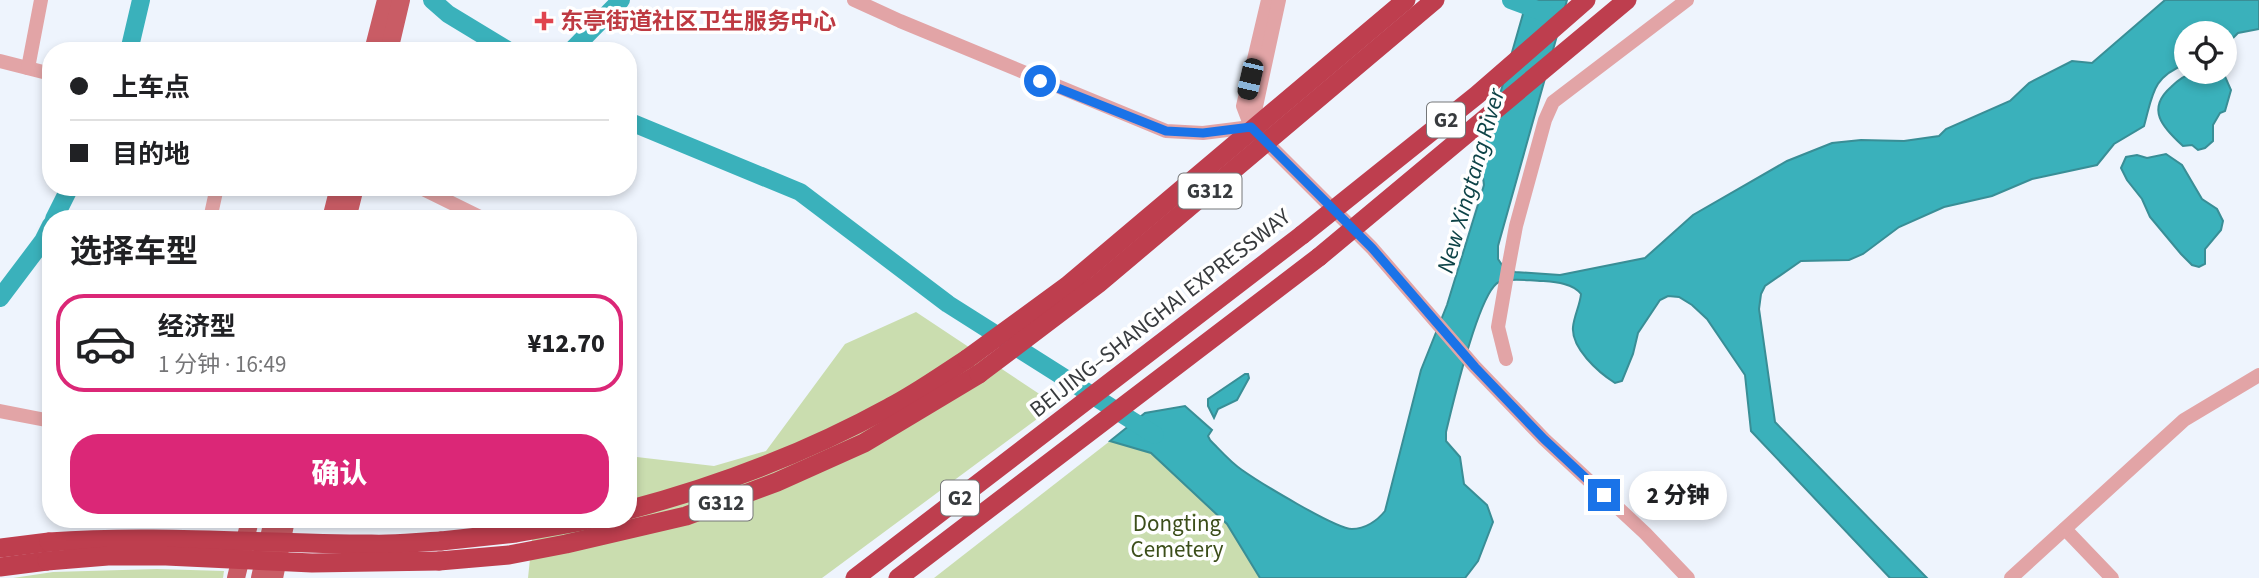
<!DOCTYPE html>
<html lang="zh">
<meta charset="utf-8">
<style>
:root{--surface:#fff;--page:#f2f2f2;--text:#202124;--muted:#757577;--line:#e0e0e0;--accent:#db2777}
body{margin:0;font-family:"Source Sans 3","Noto Sans SC",sans-serif;background:var(--page);color:var(--text);height:100vh;display:flex;flex-direction:column;font-size:26px;white-space:nowrap}
*{box-sizing:border-box;margin:0}
p{font-size:23px;color:var(--muted)}
.icon{flex:none;width:38px;height:38px;fill:none;stroke:currentColor;stroke-width:2;stroke-linecap:round;stroke-linejoin:round}
.map{position:relative;flex:1;overflow:hidden}
.details{position:absolute;left:42px;top:210px;width:595px;height:318px;display:flex;flex-direction:column;background:var(--surface);border-radius:28px;box-shadow:0 4px 10px #0003}
.details>*{flex:none}
.hud{position:absolute;left:42px;top:42px;width:595px;height:154px;border-radius:28px;box-shadow:0 4px 10px #0003;display:grid;align-content:center;height:154px;padding:0 28px;background:var(--surface)}
.fabs{position:absolute;left:2174px;top:21px;display:grid;gap:14px}
.fabs a{display:grid;place-items:center;width:63px;height:63px;border-radius:50%;background:var(--surface);box-shadow:0 4px 10px #0003;font-size:35px}
.end{position:absolute;width:32px;height:32px;margin:-16px;border:9px solid #1a73e8;background:#fff;box-shadow:0 0 0 4px #fff}
.from{border-radius:50%}
.bubble{position:absolute;height:49px;border-radius:24px;background:var(--surface);box-shadow:0 4px 10px #0003;font-size:23px;font-weight:800;line-height:49px;text-align:center}
.car{position:absolute;width:21px;height:42px;margin:-21px -10px;border-radius:9px;box-shadow:0 0 5px 2px #0007;background:linear-gradient(#222 24%,#8ab4d8 0 40%,#222 0 76%,#8ab4d8 0 86%,#222 0)}
.hud b{display:flex;align-items:center;gap:24px;height:66px;font-size:26px}
.hud b+b{border-top:2px solid var(--line)}
.hud i{width:18px;height:18px;background:var(--text)}
ul{padding:0;list-style:none}
li{display:flex;align-items:center;gap:21px;height:98px;margin:0 14px 10px;padding:0 14px;border:4px solid transparent;border-radius:28px}
li div{flex:1}
li b{display:block;font-size:26px}
li em{font-style:normal;font-weight:800}
li.active{border-color:var(--accent)}
li>.icon{width:63px;height:63px;stroke-width:1.5}
h2{padding:0 28px;font-size:32px;line-height:84px}
.button{display:flex;gap:14px;margin-top:auto;padding:14px 28px}
.button a{flex:1;height:80px;border-radius:28px;background:var(--accent);color:#fff;font-size:28px;font-weight:800;line-height:80px;text-align:center}
.map>svg:first-child{display:block}
.green{fill:#caddaf}
.water{fill:#3ab1bb;stroke:#398e96;stroke-width:2}
.lines{fill:none;stroke-linecap:round;stroke-linejoin:round}
.river{stroke:#3ab1bb;stroke-width:18}
.minor{stroke:#e2a4a6;stroke-width:14}
.major{stroke:#c95c65;stroke-width:18}
.highway{stroke:#be3e4e;stroke-width:19}
.highway-bridge{stroke:#be3e4e;stroke-width:19}
.route{stroke:#1a73e8;stroke-width:9}
.health-dot{fill:#e0444e;stroke:#fff;stroke-width:2.5}
.labels{text-anchor:middle;dominant-baseline:central;stroke-width:7;stroke-linejoin:round;paint-order:stroke}
.shield{fill:#fff;stroke:#747678;stroke-width:2}
.shield-label{font-size:21px;font-weight:bold;fill:#383b3e}
.health-label{font-size:23px;font-weight:bold;fill:#be3a42;stroke:#fff;text-anchor:start}
.street-label{font-size:23px;fill:#383b3e;stroke:#fff}
.park-label{font-size:23px;fill:#3c4e1a;stroke:#fff}
.water-label{font-size:24px;font-style:italic;fill:#0d4347;stroke:#fff}
</style>
<div class="map">
<svg width="2259" height="578" viewBox="0 0 2259 578">
<rect width="100%" height="100%" fill="#eef4fd"/>
<g class="green">
<path d="M916,312L1056,405L822,578H528L534,520H628V456L714,466L766,451L845,344Z"/>
<path d="M1110,441L1151,453L1227,524L1260,578H934Z"/>
<path d="M157,569L224,571L223,578H13L53,572Z"/>
</g>
<g class="water">
<path d="M1527,0H1567L1498,246V259L1502,265L1515,272L1560,275L1645,258L1693,215L1787,161L1832,143L1861,140L1904,141L1939,136L1946,129L2010,101L2029,83L2072,61L2092,63L2165,0H2259V29L2238,33L2224,47V33H2186V64C2152,77 2153,94 2144,126L2114,144L2097,165L2032,179L1992,196L1944,207L1899,227L1863,254L1849,260L1801,261L1765,286L1761,294L1759,309L1775,422L1927,578H1890L1751,431L1745,375L1707,319L1692,305L1679,297L1668,296L1660,300L1638,333L1633,354L1622,381L1615,383C1598,372 1571,348 1573,327C1574,316 1580,305 1581,294C1573,283 1555,282 1542,281C1530,281 1511,277 1499,282C1479,291 1452,407 1446,432V441L1460,457L1464,484L1487,505L1493,522L1478,561L1465,578H1260L1227,524L1151,453L1110,441L1145,413L1185,406L1212,430L1208,436L1210,440C1220,450 1230,462 1242,470C1259,482 1336,529 1352,529C1365,529 1377,521 1385,511L1421,370L1447,305L1484,185L1482,170L1486,143Z"/>
<path d="M2195,72H2223L2231,90L2225,111L2220,113L2213,125V141L2205,148L2198,150L2192,145L2183,146C2162,127 2146,109 2171,87C2179,79 2185,75 2195,72Z"/>
<path d="M2166,154L2182,165L2202,199L2217,209L2223,221L2221,230L2205,249V264L2199,267L2192,265L2181,254L2150,217L2142,199L2127,180L2121,168L2126,157L2137,155L2147,158Z"/>
<path d="M1245,374H1248L1249,378L1237,400L1218,409L1214,418L1208,406V399Z"/>
</g>
<g class="lines">
<g class="river">
<path d="M432,0L448,14L509,51"/>
<path d="M1511,0L1545,13"/>
<path d="M129,51L141,0"/>
<path d="M571,51L621,0"/>
<path d="M628,121L800,192L948,304L1155,435"/>
<path d="M54,219L70,187"/>
<path d="M0,298L43,241L51,225"/>
</g>
<g class="minor">
<path d="M854,0L900,21L1166,131L1203,133L1251,127"/>
<path d="M1268,0L1243,106L1251,127L1372,248L1475,367L1544,439L1645,533L1688,578"/>
<path d="M0,61L51,74"/>
<path d="M28,68L41,0"/>
<path d="M1252,125L1279,0"/>
<path d="M419,187L484,219"/>
<path d="M210,219L217,187"/>
<path d="M1506,359L1498,327L1508,269L1516,226L1545,120L1553,102L1687,0"/>
<path d="M0,411L51,421"/>
<path d="M2065,529L2112,578"/>
<path d="M2011,578L2184,420L2259,375"/>
</g>
<g class="major">
<path d="M373,51L386,0"/>
<path d="M389,51L401,0"/>
<path d="M331,219L339,187"/>
<path d="M347,219L355,187"/>
<path d="M236,578L250,520"/>
<path d="M260,578L273,520"/>
<path d="M274,578L286,520"/>
</g>
<g class="highway">
<path d="M628,510C719,486 808,452 890,407C917,393 942,375 967,359"/>
<path d="M441,541L516,533L589,520"/>
<path d="M0,548L49,542"/>
<path d="M439,561L509,555L566,544L686,516L777,482L864,443L979,374"/>
<path d="M0,567L47,561"/>
<path d="M855,578L1302,235"/>
<path d="M898,578L1319,257"/>
</g>
<g class="highway-bridge">
<path d="M1302,235L1477,95L1586,0"/>
<path d="M1319,257L1627,0"/>
<path d="M967,359L1067,286L1406,0"/>
<path d="M979,374L1098,284L1435,0"/>
<path d="M49,542C157,534 263,544 371,544C394,545 417,542 441,541"/>
<path d="M47,561L108,556H166L312,563L439,561"/>
</g>
</g>
<g class="lines">
<path class="route" d="M1040,81L1166,131L1203,133L1251,127L1372,248L1475,367L1544,439L1604,495"/>
</g>
<path class="health-dot" d="M540.5 10.5h7v7h7v7h-7v7h-7v-7h-7v-7h7z"/>
<g class="labels">
<g class="shield">
<rect x="1427" y="102.5" width="38" height="35" rx="5"/>
<rect x="1178.5" y="173.5" width="63" height="35" rx="5"/>
<rect x="941" y="480.5" width="38" height="35" rx="5"/>
<rect x="689.5" y="485.5" width="63" height="35" rx="5"/>
</g>
<g class="shield-label">
<text x="1446" y="120">G2</text>
<text x="1210" y="191">G312</text>
<text x="960" y="498">G2</text>
<text x="721" y="503">G312</text>
</g>
<g class="health-label">
<text x="560" y="21">东亭街道社区卫生服务中心</text>
</g>
<g class="street-label">
<text transform="translate(1160 313) rotate(-38)">BEIJING–SHANGHAI EXPRESSWAY</text>
</g>
<g class="park-label">
<text x="1177" y="523">Dongting<tspan x="1177" dy="26">Cemetery</tspan></text>
</g>
<g class="water-label">
<text transform="translate(1471 181) rotate(-74)">New Xingtang River</text>
</g>
</g>
</svg>
<div class="fabs">
<a><svg class="icon" aria-label="locate" viewBox="0 0 24 24"><circle cx="12" cy="12" r="6"/><path d="M12 2v4M12 18v4M2 12h4M18 12h4"/></svg></a>
</div>
<i class="end from" style="left:1040px;top:81px"></i>
<i class="end" style="left:1604px;top:495px"></i>
<div class="bubble" style="left:1629px;top:471px;width:98px">2 分钟</div>
<i class="car" style="left:1250px;top:79px;rotate:193deg"></i>
<div class="hud">
<b><i class="from"></i>上车点</b>
<b><i></i>目的地</b>
</div>
<section class="details">
<h2>选择车型</h2>
<ul>
<li class="active"><svg class="icon" aria-label="car" viewBox="0 0 24 24"><path d="M5 17H2v-5l4-1 3-4h7l3 4 3 1v5h-3M9 17h6M6 11h13"/><circle cx="7" cy="17" r="2"/><circle cx="17" cy="17" r="2"/></svg><div><b>经济型</b><p>1 分钟 · 16:49</p></div><em>¥12.70</em></li>
</ul>
<div class="button"><a>确认</a></div>
</section>
</div>
